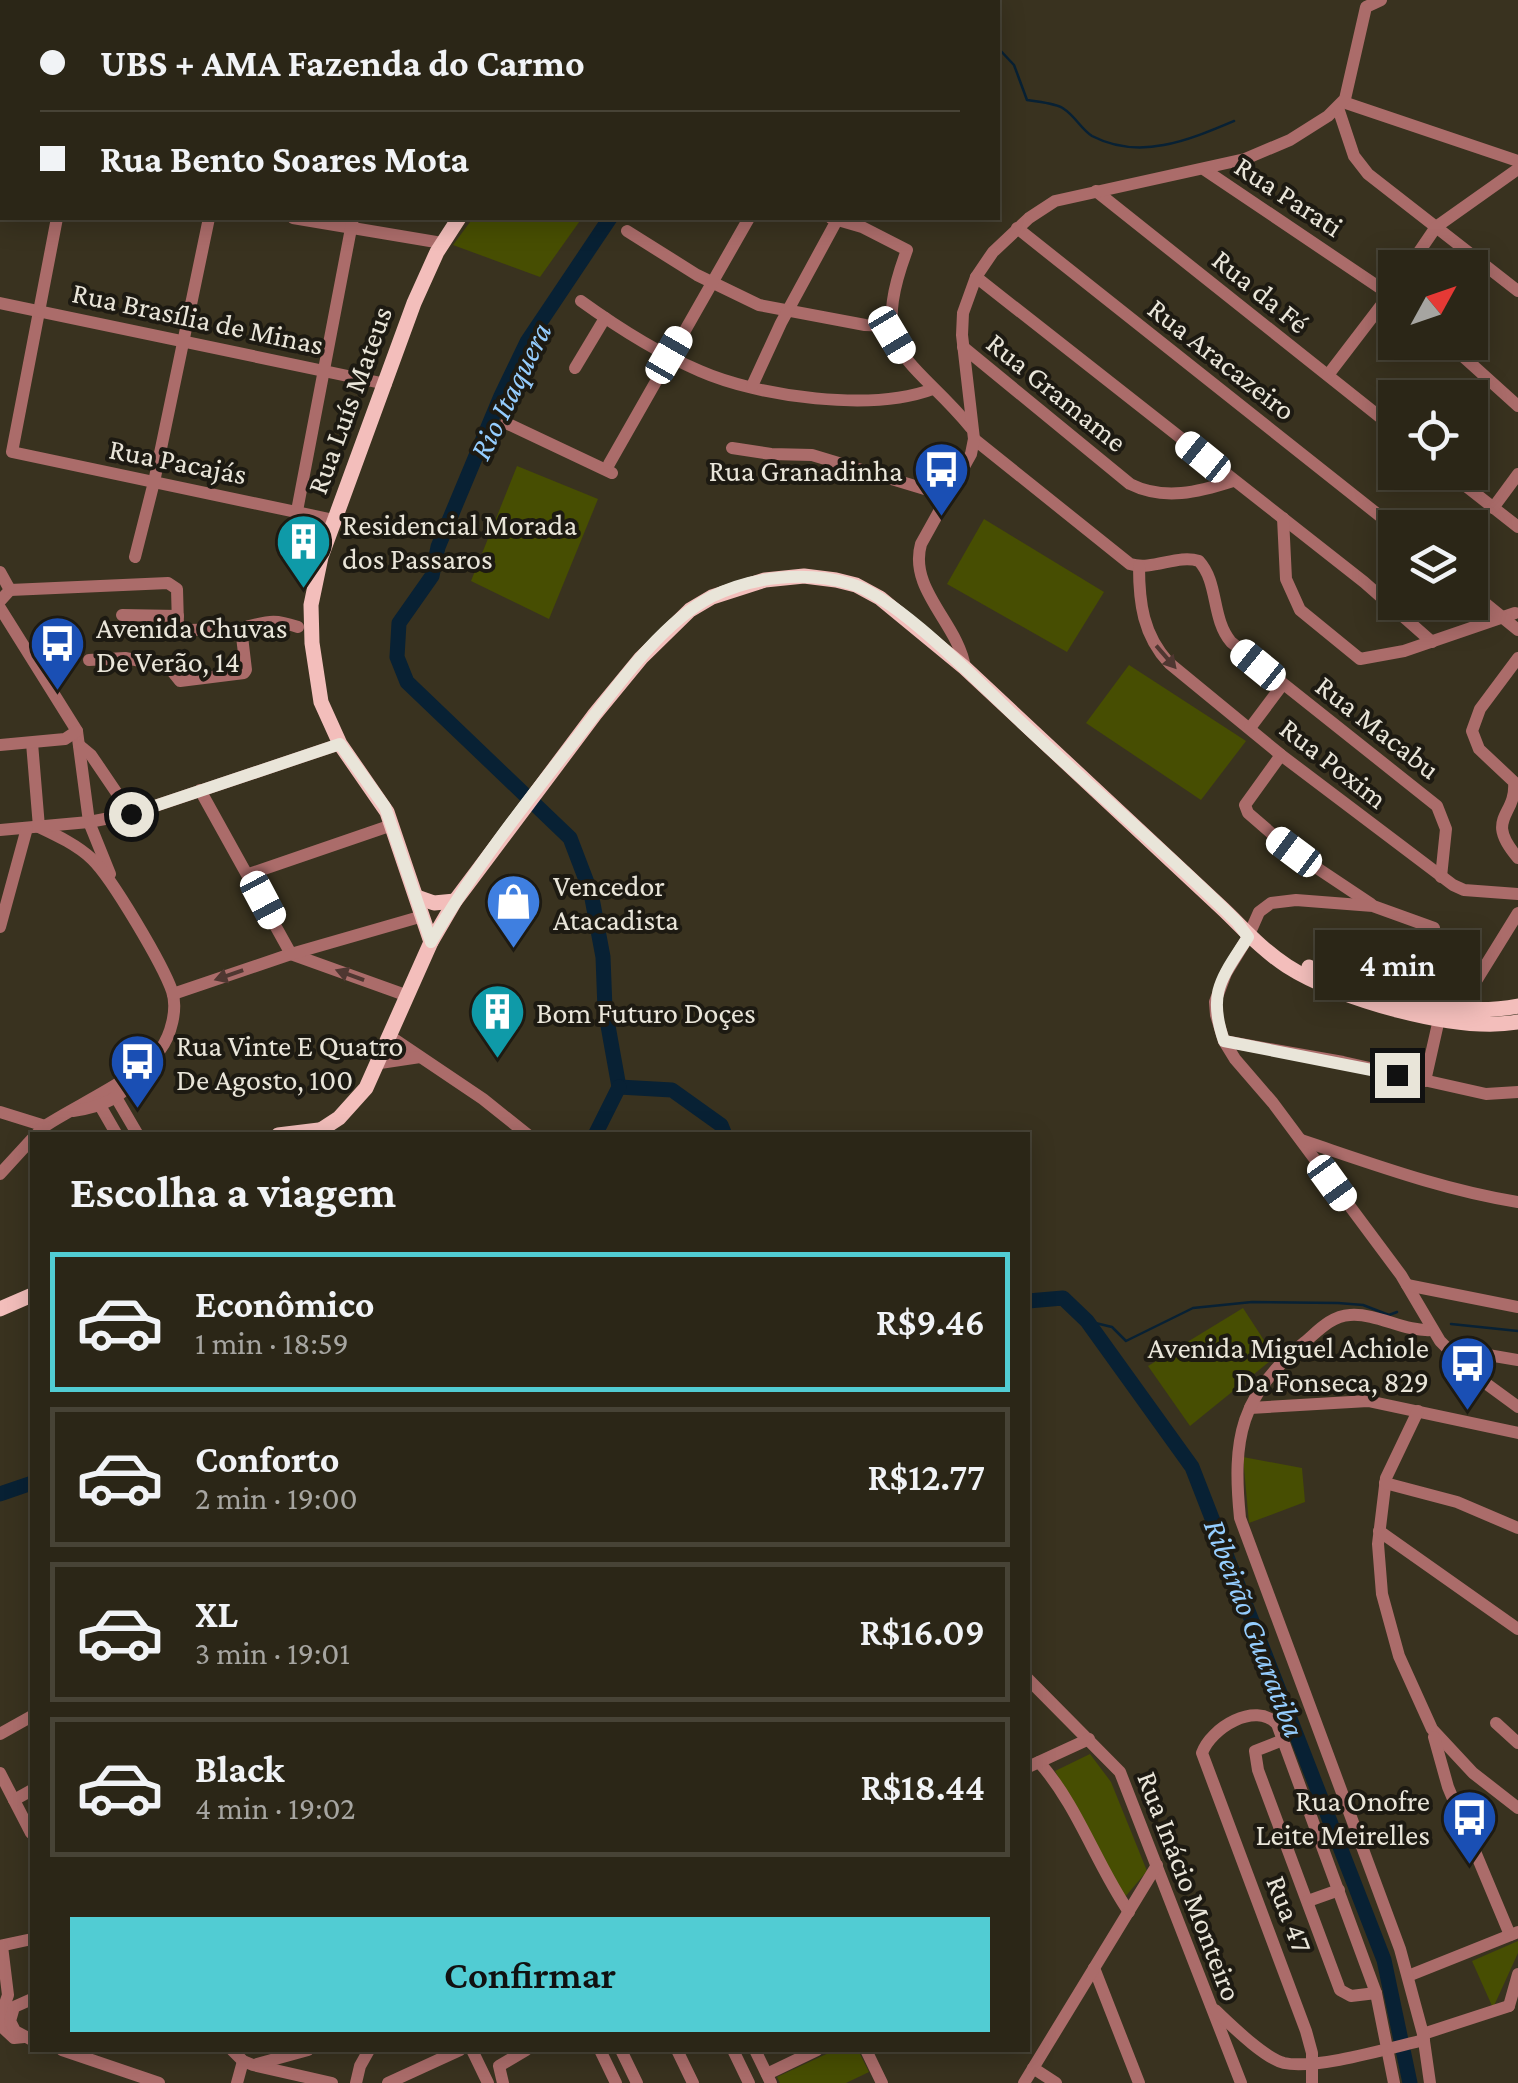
<!DOCTYPE html>
<html lang="pt">
<meta charset="utf-8">
<style>
:root{--surface:#2b2617;--page:#332e20;--text:#f1f3f6;--muted:#a6a5a1;--line:#474336;--accent:#51ccd3}
body{margin:0;font-family:"Crimson Pro",serif;background:var(--page);color:var(--text);height:100vh;display:flex;flex-direction:column;font-size:38px;white-space:nowrap}
*{box-sizing:border-box;margin:0}
p{font-size:32px;color:var(--muted)}
.icon{flex:none;width:55px;height:55px;fill:none;stroke:currentColor;stroke-width:2;stroke-linecap:round;stroke-linejoin:round}
.map{position:relative;flex:1;overflow:hidden}
.details{position:absolute;left:30px;top:1132px;width:1000px;height:920px;display:flex;flex-direction:column;background:var(--surface);border-radius:0px;box-shadow:0 5px 25px #0003,0 0 0 2px var(--line)}
.details>*{flex:none}
.guide{position:absolute;left:0px;top:0px;width:1000px;height:220px;box-shadow:0 5px 25px #0003,0 0 0 2px var(--line);display:grid;align-content:center;height:220px;padding:0 40px;background:var(--surface)}
.needle{width:65px;rotate:50deg}
.fabs{position:absolute;left:1378px;top:250px;display:grid;gap:20px}
.fabs a{display:grid;place-items:center;width:110px;height:110px;border-radius:0px;background:var(--surface);box-shadow:0 5px 25px #0003,0 0 0 2px var(--line);font-size:50px}
.end{position:absolute;width:45px;height:45px;margin:-22px;border:12px solid #e9e5d9;background:#111;box-shadow:0 0 0 5px #111}
.from{border-radius:50%}
.bubble{position:absolute;height:70px;border-radius:0px;background:var(--surface);box-shadow:0 5px 25px #0003,0 0 0 2px var(--line);font-size:32px;font-weight:600;line-height:70px;text-align:center}
.car{position:absolute;width:30px;height:60px;margin:-30px -15px;border-radius:12px;box-shadow:0 0 8px 2px #0007;background:linear-gradient(#fff 24%,#345 0 40%,#fff 0 76%,#345 0 86%,#fff 0)}
.guide b{display:flex;align-items:center;gap:35px;height:95px;font-size:38px}
.guide b+b{border-top:2px solid var(--line)}
.guide i{width:25px;height:25px;background:var(--text)}
ul{padding:0;list-style:none}
li{display:flex;align-items:center;gap:30px;height:140px;margin:0 20px 15px;padding:0 20px;border:5px solid var(--line);border-radius:0px}
li div{flex:1}
li b{display:block;font-size:38px}
li em{font-style:normal;font-weight:600}
li.selected{border-color:var(--accent)}
li>.icon{width:90px;height:90px;stroke-width:1.5}
h2{padding:0 40px;font-size:45px;line-height:120px}
.primary-button{display:flex;gap:20px;margin-top:auto;padding:20px 40px}
.primary-button a{flex:1;height:115px;border-radius:0px;background:var(--accent);color:#111;font-size:40px;font-weight:600;line-height:115px;text-align:center}
.map>svg:first-child{display:block}
.green{fill:#474e02}
.lines{fill:none;stroke-linecap:round;stroke-linejoin:round}
.stream{stroke:#082134;stroke-width:2.5}
.river{stroke:#082134;stroke-width:15}
.minor{stroke:#ab6c6a;stroke-width:12}
.major{stroke:#f3bebb;stroke-width:15}
.oneway{fill:#4f3731}
.route{stroke:#e9e5d9;stroke-width:12}
.labels{text-anchor:middle;dominant-baseline:central;stroke-width:8;stroke-linejoin:round;paint-order:stroke}
.street-label{font-size:30px;fill:#e9e5d9;stroke:#1d1a12}
.poi-label{font-size:30px;fill:#e9e5d9;stroke:#1d1a12;text-anchor:start}
.water-label{font-size:32px;font-style:italic;fill:#95cdfe;stroke:#1d1a12}
</style>
<div class="map">
<svg width="1518" height="2083" viewBox="0 0 1518 2083">
<rect width="100%" height="100%" fill="#39321f"/>
<g class="green">
<path d="M473,218H582L540,277L453,245Z"/>
<path d="M517,466L598,499L549,619L471,581Z"/>
<path d="M984,519L1104,592L1067,652L947,584Z"/>
<path d="M1129,665L1246,741L1201,800L1086,723Z"/>
<path d="M1243,1308L1275,1357L1190,1426L1148,1366Z"/>
<path d="M1243,1457L1302,1468L1305,1502L1249,1523Z"/>
<path d="M1090,1754L1111,1782L1147,1871L1125,1897L1055,1771Z"/>
<path d="M1518,1941V1953L1493,2008L1472,1961Z"/>
<path d="M835,2050H858L869,2072L846,2083H780L777,2077Z"/>
</g>
<g class="lines">
<g class="stream">
<path d="M961,0L962,2"/>
<path d="M998,48L1014,65L1027,100C1038,102 1056,103 1064,109C1075,116 1081,129 1092,136C1140,161 1189,140 1234,121"/>
<path d="M1087,1321L1112,1327L1126,1341L1193,1308L1252,1302L1338,1303L1363,1305L1389,1315L1397,1312"/>
<path d="M1451,1324L1518,1331"/>
</g>
<g class="river">
<path d="M896,2L897,0"/>
<path d="M610,218L527,342L501,396L438,547L432,576L399,623L397,657L407,682L570,838L591,893L603,957L605,1009L619,1087"/>
<path d="M619,1087L672,1090L721,1125L725,1135"/>
<path d="M595,1135L619,1087"/>
<path d="M1028,1301L1063,1298L1087,1321L1192,1467L1384,1960L1410,2083"/>
<path d="M0,1494L32,1483"/>
</g>
<g class="minor">
<path d="M608,0L612,2"/>
<path d="M806,0L810,2"/>
<path d="M98,2V0"/>
<path d="M250,2V0"/>
<path d="M395,2L396,0"/>
<path d="M593,2V0"/>
<path d="M823,2V0"/>
<path d="M0,10L2,11"/>
<path d="M1343,102L1518,161"/>
<path d="M1338,108L1354,156L1368,174L1518,291"/>
<path d="M0,160L2,161"/>
<path d="M1205,170L1395,298"/>
<path d="M1096,191L1395,429"/>
<path d="M57,218L12,452L334,520"/>
<path d="M293,218L442,243"/>
<path d="M831,218L862,227L907,250C867,357 912,356 971,428"/>
<path d="M1017,228L1395,528"/>
<path d="M627,231L697,275L759,305L865,325L891,326"/>
<path d="M1408,268L1436,227L1518,169"/>
<path d="M976,277L1364,582L1432,642"/>
<path d="M581,301C617,327 658,353 700,371C759,397 872,412 933,389"/>
<path d="M0,303L386,384"/>
<path d="M1447,342L1518,406"/>
<path d="M963,347L1130,484C1164,501 1199,492 1233,481"/>
<path d="M575,368L605,318"/>
<path d="M1328,375L1393,290"/>
<path d="M752,386L781,323L837,220"/>
<path d="M506,423L612,473"/>
<path d="M974,439L1130,564C1153,571 1177,554 1199,561C1219,583 1211,618 1231,642L1437,806L1446,829L1441,877"/>
<path d="M732,448L771,454L812,455L948,496"/>
<path d="M609,464L749,218"/>
<path d="M1448,472L1518,527"/>
<path d="M1493,508L1518,474"/>
<path d="M297,511L353,218"/>
<path d="M1283,518L1286,579L1300,610L1360,659L1404,651L1515,613"/>
<path d="M135,557L154,482L209,218"/>
<path d="M1139,566C1139,603 1143,635 1169,663L1281,755L1453,885L1464,890L1518,894"/>
<path d="M0,572L10,590L0,601"/>
<path d="M10,590L168,583L177,589L178,625L184,630C203,629 224,631 242,628C268,622 271,618 298,627"/>
<path d="M1470,591L1518,630"/>
<path d="M0,608L77,731L89,822L110,874"/>
<path d="M122,615L178,616"/>
<path d="M1518,658L1480,709L1472,731L1479,749L1514,782C1517,817 1483,817 1518,858"/>
<path d="M89,660L125,658L168,666L180,681L244,673L246,670L241,628"/>
<path d="M965,668C959,624 908,590 921,544L971,454L974,439L962,335L963,313L976,277L993,252L1029,218L1055,201L1245,159L1290,140L1328,116L1345,99L1366,7L1381,0"/>
<path d="M1250,728L1283,684"/>
<path d="M32,743L39,827C58,836 77,845 92,859C112,878 163,965 172,991C178,1009 171,1035 160,1050C140,1077 75,1106 45,1126L36,1135"/>
<path d="M0,745L65,739L77,731"/>
<path d="M79,745L91,755L131,814"/>
<path d="M1281,755L1245,805L1248,813L1293,852L1371,904"/>
<path d="M200,790L291,954L408,996"/>
<path d="M0,830L89,822L131,814L340,744"/>
<path d="M249,874L392,825"/>
<path d="M0,927L27,828"/>
<path d="M1434,928L1373,906L1296,900L1271,903L1259,912L1248,937L1226,973L1215,1002L1216,1015L1224,1041L1235,1059L1273,1103L1401,1275L1440,1341L1473,1374L1518,1407"/>
<path d="M173,994L291,954L423,916"/>
<path d="M1458,1010L1518,913"/>
<path d="M391,1037L483,1099L528,1135"/>
<path d="M1224,1041L1343,1062L1486,1094L1518,1092"/>
<path d="M380,1063L420,1057"/>
<path d="M1425,1081L1439,1019"/>
<path d="M114,1094L138,1135"/>
<path d="M98,1102L117,1135"/>
<path d="M73,1111C103,1107 121,1098 140,1074"/>
<path d="M0,1112L45,1126"/>
<path d="M1301,1140C1373,1164 1443,1190 1518,1202"/>
<path d="M0,1174L32,1139"/>
<path d="M1407,1285L1518,1307"/>
<path d="M1447,1348L1518,1360"/>
<path d="M1250,1408L1368,1401L1518,1433"/>
<path d="M1418,1411L1386,1478L1378,1544L1382,1594L1399,1656L1432,1729L1473,1773L1518,1808"/>
<path d="M1385,1483L1457,1502L1518,1528"/>
<path d="M1379,1531L1518,1629"/>
<path d="M1028,1679L1120,1772L1241,2083"/>
<path d="M1496,1723L1518,1743"/>
<path d="M0,1734L32,1716"/>
<path d="M1434,1737L1448,1787L1510,1935"/>
<path d="M1283,1740L1255,1751L1258,1770L1340,1990L1351,1996L1376,1993"/>
<path d="M1039,1762C1078,1806 1096,1864 1129,1912"/>
<path d="M1028,1767L1089,1739"/>
<path d="M0,1773L31,1833"/>
<path d="M14,1800L32,1790"/>
<path d="M1308,1901L1339,1890"/>
<path d="M0,1946L32,1939"/>
<path d="M2,1946L8,1995L0,2018L2,2027L14,2038L24,2037"/>
<path d="M1094,1968L1139,2083"/>
<path d="M1408,1976L1518,1932"/>
<path d="M32,1999L14,2007L10,2021L15,2031L32,2040"/>
<path d="M1509,2006L1518,1974"/>
<path d="M1215,2010C1230,2024 1264,2058 1284,2063C1315,2070 1390,2048 1424,2040"/>
<path d="M1423,2034L1509,2006"/>
<path d="M62,2050L159,2083"/>
<path d="M232,2050L243,2061L253,2065L332,2083"/>
<path d="M472,2050L488,2083"/>
<path d="M600,2050L616,2083"/>
<path d="M621,2050L637,2083"/>
<path d="M677,2050L693,2083"/>
<path d="M733,2050L749,2083"/>
<path d="M755,2050L771,2083"/>
<path d="M866,2050L882,2083"/>
<path d="M257,2064L308,2050"/>
<path d="M1033,2068L1056,2083"/>
<path d="M767,2074L817,2050"/>
<path d="M237,2083L243,2061"/>
<path d="M356,2083L360,2066L369,2050"/>
<path d="M388,2083L460,2050"/>
<path d="M503,2083L499,2066L526,2050"/>
<path d="M1024,2083L1157,1865"/>
<path d="M1312,2083V2053L1306,2031L1202,1753C1211,1728 1255,1701 1277,1724L1376,1993L1394,2083"/>
<path d="M1430,2083L1423,2034L1400,1949L1240,1518C1232,1439 1240,1394 1305,1342C1318,1331 1331,1316 1350,1315C1378,1313 1404,1332 1432,1330"/>
</g>
<g class="major">
<path d="M547,2V0"/>
<path d="M417,897L434,903L455,901"/>
<path d="M431,942L387,812L340,744L321,702L312,643L311,605L321,557L414,303L437,252L459,218"/>
<path d="M1309,967C1362,997 1458,1018 1518,1006"/>
<path d="M278,1135L319,1130"/>
<path d="M313,1135L339,1118L366,1088L431,942L455,901L595,714L641,658L690,610L712,597L765,580L804,576L836,580L856,585L880,598L965,668L1223,909C1244,929 1261,949 1287,966C1338,999 1457,1033 1518,1022"/>
<path d="M0,1309L32,1295"/>
</g>
</g>
<defs><path id="oneway-solid" d="M-6-.8H1V-3.2L6.5 0L1 3.2V.8H-6Z" transform="scale(2.5)"/></defs>
<g class="oneway">
<use href="#oneway-solid" transform="translate(1166 657) rotate(49)"/>
<use href="#oneway-solid" transform="translate(229 975) rotate(161)"/>
<use href="#oneway-solid" transform="translate(350 975) rotate(-160)"/>
</g>
<g class="lines">
<path class="route" d="M131,814L340,744L385,807L431,942C473,870 525,804 576,739C613,692 658,625 711,597C753,576 806,571 851,584C899,598 982,686 1021,722C1092,789 1168,853 1237,922L1248,937C1222,978 1207,992 1224,1041L1397,1075"/>
</g>
<defs>
<symbol id="bus-pin" viewBox="-11 -11 22 30"><path d="M0 17L-7.5 6A9.5 9.5 0 1 1 7.5 6Z" fill="#1a4fb4" stroke="#1d1a12"/><path d="M-5-6H5V4H4V6H2V4H-2V6H-4V4H-5ZM-3.5-4V0h7V-4ZM-3.5 1.2v1.5H-2V1.2ZM2 1.2v1.5H3.5V1.2Z" fill="#fff"/></symbol>
<symbol id="building-pin" viewBox="-11 -11 22 30"><path d="M0 17L-7.5 6A9.5 9.5 0 1 1 7.5 6Z" fill="#0f9aa8" stroke="#1d1a12"/><path d="M-4-6H4V6H1V3H-1V6H-4ZM-2.5-4.3h1.7v1.8h-1.7ZM.8-4.3h1.7v1.8H.8ZM-2.5-1h1.7V.8h-1.7ZM.8-1h1.7V.8H.8Z" fill="#fff"/></symbol>
<symbol id="shop-pin" viewBox="-11 -11 22 30"><path d="M0 17L-7.5 6A9.5 9.5 0 1 1 7.5 6Z" fill="#3f7fe0" stroke="#1d1a12"/><path d="M-5-2.5h2.3a2.7 3.5 0 0 1 5.4 0H5L5.5 6h-11ZM-1.5-2.5h3a1.5 2.3 0 0 0-3 0Z" fill="#fff"/></symbol>
</defs>
<g fill-rule="evenodd">
<use href="#bus-pin" x="910" y="438" width="63" height="86"/>
<use href="#building-pin" x="272" y="510" width="63" height="86"/>
<use href="#bus-pin" x="26" y="612" width="63" height="86"/>
<use href="#shop-pin" x="482" y="870" width="63" height="86"/>
<use href="#building-pin" x="466" y="980" width="63" height="86"/>
<use href="#bus-pin" x="106" y="1030" width="63" height="86"/>
<use href="#bus-pin" x="1436" y="1332" width="63" height="86"/>
<use href="#bus-pin" x="1438" y="1786" width="63" height="86"/>
</g>
<g class="labels">
<g class="street-label">
<text transform="translate(1289 196) rotate(33)">Rua Parati</text>
<text transform="translate(1261 291) rotate(39)">Rua da Fé</text>
<text transform="translate(198 318) rotate(12)">Rua Brasília de Minas</text>
<text transform="translate(1222 359) rotate(38)">Rua Aracazeiro</text>
<text transform="translate(1057 392) rotate(39)">Rua Gramame</text>
<text transform="translate(349 400) rotate(-70)">Rua Luís Mateus</text>
<text transform="translate(178 461) rotate(11)">Rua Pacajás</text>
<text transform="translate(1378 727) rotate(38)">Rua Macabu</text>
<text transform="translate(1334 763) rotate(38)">Rua Poxim</text>
<text transform="translate(1190 1886) rotate(69)">Rua Inácio Monteiro</text>
<text transform="translate(1290 1914) rotate(69)">Rua 47</text>
</g>
<g class="poi-label">
<text x="903" y="470" text-anchor="end">Rua Granadinha</text>
<text x="342" y="524">Residencial Morada<tspan x="342" dy="34">dos Passaros</tspan></text>
<text x="96" y="627">Avenida Chuvas<tspan x="96" dy="34">De Verão, 14</tspan></text>
<text x="553" y="885">Vencedor<tspan x="553" dy="34">Atacadista</tspan></text>
<text x="536" y="1012">Bom Futuro Doçes</text>
<text x="176" y="1045">Rua Vinte E Quatro<tspan x="176" dy="34">De Agosto, 100</tspan></text>
<text x="1429" y="1347" text-anchor="end">Avenida Miguel Achiole<tspan x="1429" dy="34">Da Fonseca, 829</tspan></text>
<text x="1430" y="1800" text-anchor="end">Rua Onofre<tspan x="1430" dy="34">Leite Meirelles</tspan></text>
</g>
<g class="water-label">
<text transform="translate(510 391) rotate(-64)">Rio Itaquera</text>
<text transform="translate(1255 1628) rotate(69)">Ribeirão Guaratiba</text>
</g>
</g>
</svg>
<div class="fabs">
<a><svg class="needle" viewBox="-14 -14 28 28"><path d="M0-13l5 13h-10z" fill="#e53935"/><path d="M0 13l5-13h-10z" fill="#a6a5a1"/></svg></a>
<a><svg class="icon" aria-label="locate" viewBox="0 0 24 24"><circle cx="12" cy="12" r="6"/><path d="M12 2v4M12 18v4M2 12h4M18 12h4"/></svg></a>
<a><svg class="icon" aria-label="layers" viewBox="0 0 24 24"><path d="M12 4l9 5-9 5-9-5zM3 14l9 5 9-5"/></svg></a>
</div>
<i class="end from" style="left:131px;top:814px"></i>
<i class="end" style="left:1397px;top:1075px"></i>
<div class="bubble" style="left:1315px;top:930px;width:165px">4 min</div>
<i class="car" style="left:892px;top:335px;rotate:149deg"></i>
<i class="car" style="left:669px;top:355px;rotate:30deg"></i>
<i class="car" style="left:1203px;top:457px;rotate:309deg"></i>
<i class="car" style="left:1258px;top:665px;rotate:309deg"></i>
<i class="car" style="left:1294px;top:852px;rotate:307deg"></i>
<i class="car" style="left:263px;top:900px;rotate:152deg"></i>
<i class="car" style="left:1332px;top:1183px;rotate:144deg"></i>
<div class="guide">
<b><i class="from"></i>UBS + AMA Fazenda do Carmo</b>
<b><i></i>Rua Bento Soares Mota</b>
</div>
<section class="details">
<h2>Escolha a viagem</h2>
<ul>
<li class="selected"><svg class="icon" aria-label="car" viewBox="0 0 24 24"><path d="M5 17H2v-5l4-1 3-4h7l3 4 3 1v5h-3M9 17h6M6 11h13"/><circle cx="7" cy="17" r="2"/><circle cx="17" cy="17" r="2"/></svg><div><b>Econômico</b><p>1 min · 18:59</p></div><em>R$9.46</em></li>
<li><svg class="icon" aria-label="car" viewBox="0 0 24 24"><path d="M5 17H2v-5l4-1 3-4h7l3 4 3 1v5h-3M9 17h6M6 11h13"/><circle cx="7" cy="17" r="2"/><circle cx="17" cy="17" r="2"/></svg><div><b>Conforto</b><p>2 min · 19:00</p></div><em>R$12.77</em></li>
<li><svg class="icon" aria-label="car" viewBox="0 0 24 24"><path d="M5 17H2v-5l4-1 3-4h7l3 4 3 1v5h-3M9 17h6M6 11h13"/><circle cx="7" cy="17" r="2"/><circle cx="17" cy="17" r="2"/></svg><div><b>XL</b><p>3 min · 19:01</p></div><em>R$16.09</em></li>
<li><svg class="icon" aria-label="car" viewBox="0 0 24 24"><path d="M5 17H2v-5l4-1 3-4h7l3 4 3 1v5h-3M9 17h6M6 11h13"/><circle cx="7" cy="17" r="2"/><circle cx="17" cy="17" r="2"/></svg><div><b>Black</b><p>4 min · 19:02</p></div><em>R$18.44</em></li>
</ul>
<div class="primary-button"><a>Confirmar</a></div>
</section>
</div>
